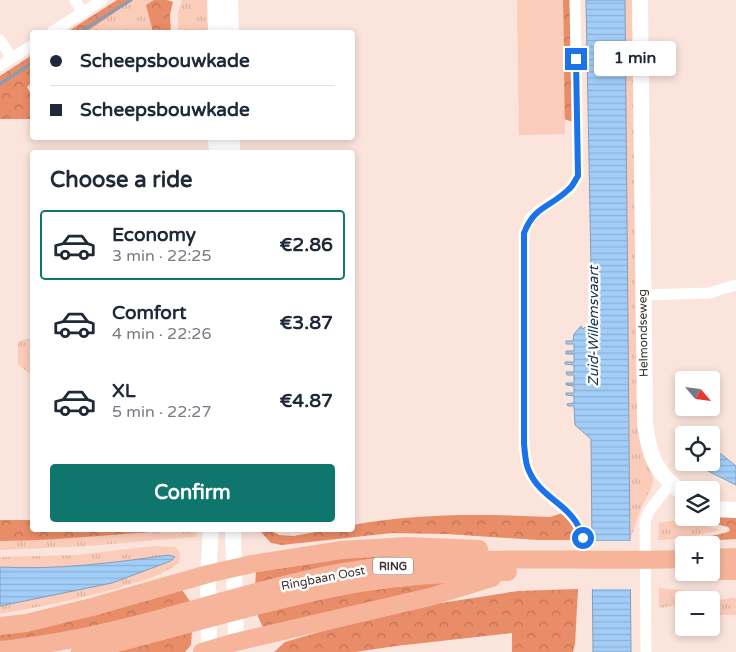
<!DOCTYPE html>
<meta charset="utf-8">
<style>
:root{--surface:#fff;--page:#f2f2f3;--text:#1f2937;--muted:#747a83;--line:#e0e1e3;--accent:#0f766e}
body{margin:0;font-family:"Varela Round",sans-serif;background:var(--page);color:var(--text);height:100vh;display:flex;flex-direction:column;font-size:19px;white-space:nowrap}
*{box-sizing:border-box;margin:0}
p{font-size:16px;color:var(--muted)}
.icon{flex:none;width:28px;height:28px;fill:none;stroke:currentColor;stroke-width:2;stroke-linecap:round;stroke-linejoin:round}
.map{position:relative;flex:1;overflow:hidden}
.sheet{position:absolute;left:30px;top:150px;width:325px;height:382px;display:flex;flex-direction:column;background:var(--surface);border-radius:5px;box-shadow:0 2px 8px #0003}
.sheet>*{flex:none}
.top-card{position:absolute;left:30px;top:30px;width:325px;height:110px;border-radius:5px;box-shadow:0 2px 8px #0003;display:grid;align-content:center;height:110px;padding:0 20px;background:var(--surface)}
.needle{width:32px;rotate:118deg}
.tools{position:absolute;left:675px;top:371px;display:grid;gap:10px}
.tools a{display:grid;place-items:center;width:45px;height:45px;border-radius:5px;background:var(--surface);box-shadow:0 2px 8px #0003;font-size:25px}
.end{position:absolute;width:22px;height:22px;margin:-11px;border:6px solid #1a73e8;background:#fff;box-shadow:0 0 0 2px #fff}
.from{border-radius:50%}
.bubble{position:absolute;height:35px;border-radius:5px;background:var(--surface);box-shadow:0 2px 8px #0003;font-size:16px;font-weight:800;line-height:35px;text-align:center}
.top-card b{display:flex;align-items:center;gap:18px;height:48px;font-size:19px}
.top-card b+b{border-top:1px solid var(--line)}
.top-card i{width:12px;height:12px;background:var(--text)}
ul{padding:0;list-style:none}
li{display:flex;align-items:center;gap:15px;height:70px;margin:0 10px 8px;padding:0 10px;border:2px solid transparent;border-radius:5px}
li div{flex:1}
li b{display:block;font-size:19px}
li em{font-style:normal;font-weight:800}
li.current{border-color:var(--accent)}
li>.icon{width:45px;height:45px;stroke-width:1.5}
h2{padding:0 20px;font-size:22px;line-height:60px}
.primary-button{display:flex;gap:10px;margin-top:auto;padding:10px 20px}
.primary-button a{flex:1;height:58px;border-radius:5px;background:var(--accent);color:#fff;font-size:20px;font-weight:800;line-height:58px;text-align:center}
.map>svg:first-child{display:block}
.grass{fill:url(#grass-tufts)}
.forest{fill:url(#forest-crowns)}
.garden{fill:#fbccb9}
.water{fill:url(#water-rules);stroke:#839ebb}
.pier{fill:#fae4db}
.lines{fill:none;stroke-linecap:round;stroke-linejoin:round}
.stream{stroke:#839ebb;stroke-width:3}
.street{stroke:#fff;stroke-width:11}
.secondary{stroke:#fff;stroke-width:16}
.primary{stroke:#f6b59b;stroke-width:18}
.route{stroke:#1a73e8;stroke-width:6}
.labels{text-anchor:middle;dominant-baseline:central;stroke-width:5;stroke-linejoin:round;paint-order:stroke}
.shield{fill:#fff;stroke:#76706d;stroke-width:1}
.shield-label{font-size:11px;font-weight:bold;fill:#3b322f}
.street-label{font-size:12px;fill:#3b322f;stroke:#fff}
.water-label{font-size:14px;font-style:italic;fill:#14324e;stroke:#fff}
</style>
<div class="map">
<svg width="736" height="652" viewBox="0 0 736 652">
<defs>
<pattern id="grass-tufts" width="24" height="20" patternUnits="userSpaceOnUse" patternTransform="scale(1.25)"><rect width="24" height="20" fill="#fbccb9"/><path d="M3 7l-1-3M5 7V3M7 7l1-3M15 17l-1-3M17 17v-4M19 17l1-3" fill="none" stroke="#d8b09f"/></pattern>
<pattern id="forest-crowns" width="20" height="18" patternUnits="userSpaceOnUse" patternTransform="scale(1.25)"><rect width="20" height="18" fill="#e98c68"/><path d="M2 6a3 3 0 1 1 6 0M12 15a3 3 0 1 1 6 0" fill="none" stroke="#be7356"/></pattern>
<pattern id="water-rules" width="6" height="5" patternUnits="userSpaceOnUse" patternTransform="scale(1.25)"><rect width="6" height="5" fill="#a2cdf7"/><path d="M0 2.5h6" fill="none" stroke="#8cb0d4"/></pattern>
</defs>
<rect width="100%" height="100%" fill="#fae4db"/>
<g class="grass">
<path d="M133,0H154L147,5L153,32H86Z"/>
<path d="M182,0H212L211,32H178V13Z"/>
<path d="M625,0H634L650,463L653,479L652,487L641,508L630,540Z"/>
<path d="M29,338H32V376L18,364V342Z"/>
<path d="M671,521L689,522L722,530L680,539L658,540L659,523Z"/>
<path d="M199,530L195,537L169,539L88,546L0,550V541C66,539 132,532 199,530Z"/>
<path d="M154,546L176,547L180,553L179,563C160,577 140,581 118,588C79,599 40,607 0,614V606L112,583L171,561L175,557L169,555C112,563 57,570 0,567V557L76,555Z"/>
<path d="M659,588L721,594L701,600H684V604L659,608Z"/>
<path d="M733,597L736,599V615H711V603Z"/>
</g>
<g class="forest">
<path d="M117,0H133L86,32H67Z"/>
<path d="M154,0H167L173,2L170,15L171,32H153L146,5Z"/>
<path d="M563,0H572L573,122L564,119Z"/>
<path d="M32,55V82L27,87L32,96V119H0V76Z"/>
<path d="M565,512L577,532V540H538L447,534L392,533L282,545L271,543L259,530H270L279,535L294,536L326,530H352L353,525C418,513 484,514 550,517Z"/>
<path d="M711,514L736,518V539L687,542L728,532L730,530L728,527L690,518H711Z"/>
<path d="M0,520H32V530H199C132,531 66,541 0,541Z"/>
<path d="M472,552L255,588L256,570L375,553Z"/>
<path d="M480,578C407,594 335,609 264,630L256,612C327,592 406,586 480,578Z"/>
<path d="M578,589L575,644L573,652H512V633L396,646L355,652H274L285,642L323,631L435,604L518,591Z"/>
<path d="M182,590L192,604L75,633L0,646V632Z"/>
<path d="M192,630L191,645L185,652H94Z"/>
</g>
<path class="garden" d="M517,0H563L565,134L519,135Z"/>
<g class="water">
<path d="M586,0H625L631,652H593L591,439L575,425L574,406H568L567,404L574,403V396L566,395V393H574V386L566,385V383H574V375H567L566,372H574V365L565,364V362H574V354H566V351H574V344H566V341H573L574,334L581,326L583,329L592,320Z"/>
<path d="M711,446L736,466V485L692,463L711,462Z"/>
<path d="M169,555L175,557L171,561L112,583L0,606V567C57,570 112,563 169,555Z"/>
</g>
<path class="pier" d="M589,541H633V589H590Z"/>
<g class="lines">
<g class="stream">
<path d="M80,32L131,0"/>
<path d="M0,84L32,63"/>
</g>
<g class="street">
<path d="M75,0L83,13"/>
<path d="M575,0L578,176L570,189L534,214L530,219L524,233V444C525,452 525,463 529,471C542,501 573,504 583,537"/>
<path d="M52,32L102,0"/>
<path d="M0,40L12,58"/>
<path d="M0,66L32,45"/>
<path d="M643,295L709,293L736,285"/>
<path d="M646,652L645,521L649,511L670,484"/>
</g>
<g class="secondary">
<path d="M215,0L216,32"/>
<path d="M230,0L231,32"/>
<path d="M640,0L645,423C649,457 656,473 684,494"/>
<path d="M216,138L217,152"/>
<path d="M232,138V152"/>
<path d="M711,509L736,510"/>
<path d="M233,530L236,642"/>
<path d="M209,650L208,574L211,530"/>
</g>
<g class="primary">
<path d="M711,558L736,557"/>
<path d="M711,571H736"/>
<path d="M0,626L26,623L92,607L208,574L252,564L342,550L407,546L479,549"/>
<path d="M0,650C15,649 30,646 45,644C143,629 235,593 332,574C448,551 567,563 684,559"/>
<path d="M80,652C165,632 249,605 334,588C392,576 450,573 508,572"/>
<path d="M202,652L236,642L430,597L492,578"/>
</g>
</g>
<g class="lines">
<path class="route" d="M576,59L578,176C575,180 573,186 569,189C550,208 535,205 524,233V444C525,452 525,463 529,471C542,501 574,504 583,538"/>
</g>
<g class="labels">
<rect class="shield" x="373" y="557.5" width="40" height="17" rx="4"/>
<g class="shield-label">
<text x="393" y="566">RING</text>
</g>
<g class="street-label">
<text transform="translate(643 333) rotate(-91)">Helmondseweg</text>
<text transform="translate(323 578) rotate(-11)">Ringbaan Oost</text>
</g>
<g class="water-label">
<text transform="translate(593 326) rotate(-90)">Zuid-Willemsvaart</text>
</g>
</g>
</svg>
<div class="tools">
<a><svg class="needle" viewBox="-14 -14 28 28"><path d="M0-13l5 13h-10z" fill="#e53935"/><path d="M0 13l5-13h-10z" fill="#747a83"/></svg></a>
<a><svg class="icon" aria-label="locate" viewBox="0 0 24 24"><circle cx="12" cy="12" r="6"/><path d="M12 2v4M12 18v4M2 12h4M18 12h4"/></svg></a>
<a><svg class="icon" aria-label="layers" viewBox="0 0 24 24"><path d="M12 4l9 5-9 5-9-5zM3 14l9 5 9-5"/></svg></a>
<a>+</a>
<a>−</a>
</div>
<i class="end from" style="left:583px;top:538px"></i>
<i class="end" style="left:576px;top:59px"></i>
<div class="bubble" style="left:594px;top:41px;width:82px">1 min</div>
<div class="top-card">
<b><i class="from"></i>Scheepsbouwkade</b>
<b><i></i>Scheepsbouwkade</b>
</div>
<section class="sheet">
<h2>Choose a ride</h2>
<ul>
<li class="current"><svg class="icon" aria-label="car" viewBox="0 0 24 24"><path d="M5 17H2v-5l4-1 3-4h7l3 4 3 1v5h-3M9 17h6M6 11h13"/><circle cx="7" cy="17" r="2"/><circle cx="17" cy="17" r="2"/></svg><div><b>Economy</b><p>3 min · 22:25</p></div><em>€2.86</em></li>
<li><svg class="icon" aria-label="car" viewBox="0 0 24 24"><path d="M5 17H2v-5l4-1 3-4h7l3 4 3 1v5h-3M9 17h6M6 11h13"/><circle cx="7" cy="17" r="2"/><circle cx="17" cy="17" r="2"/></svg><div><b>Comfort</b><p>4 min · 22:26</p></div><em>€3.87</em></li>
<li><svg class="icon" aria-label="car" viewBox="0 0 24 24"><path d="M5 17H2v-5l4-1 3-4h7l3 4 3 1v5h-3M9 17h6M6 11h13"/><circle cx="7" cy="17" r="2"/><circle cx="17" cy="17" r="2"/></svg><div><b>XL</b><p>5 min · 22:27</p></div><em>€4.87</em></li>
</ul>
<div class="primary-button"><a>Confirm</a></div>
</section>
</div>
